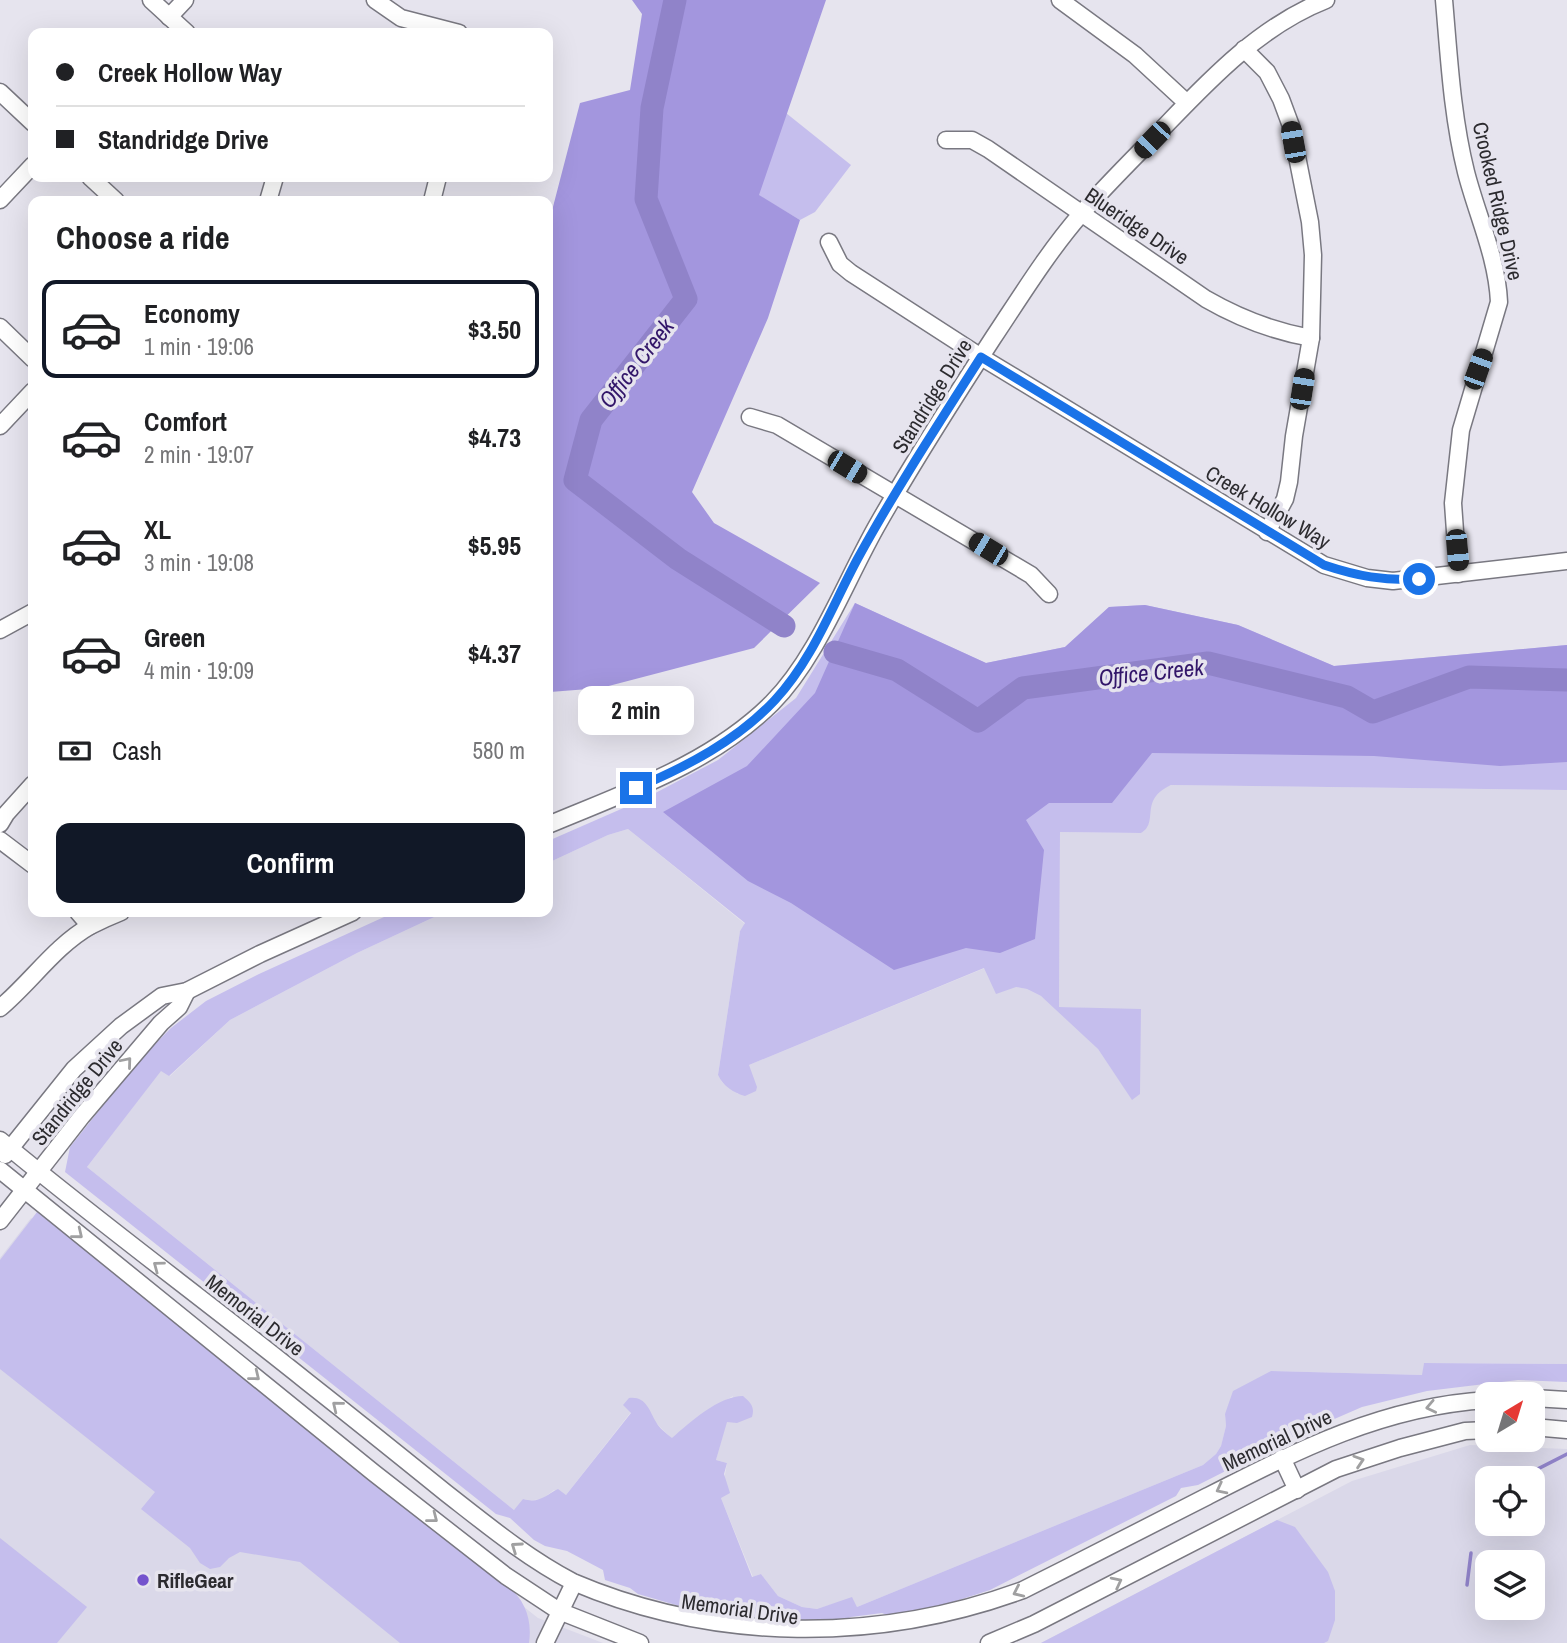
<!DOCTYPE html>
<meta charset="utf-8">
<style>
:root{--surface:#fff;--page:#f6f6f6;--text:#202124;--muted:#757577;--line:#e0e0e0;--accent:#111827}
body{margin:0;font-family:"Archivo Narrow",sans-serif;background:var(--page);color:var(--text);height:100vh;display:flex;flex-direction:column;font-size:26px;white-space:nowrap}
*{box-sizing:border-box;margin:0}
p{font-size:23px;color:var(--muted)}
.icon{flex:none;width:38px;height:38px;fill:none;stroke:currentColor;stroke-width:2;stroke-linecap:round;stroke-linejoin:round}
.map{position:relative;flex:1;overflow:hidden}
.panel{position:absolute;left:28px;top:196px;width:525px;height:721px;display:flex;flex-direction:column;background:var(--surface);border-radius:14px;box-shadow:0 7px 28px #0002}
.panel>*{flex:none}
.guide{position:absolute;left:28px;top:28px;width:525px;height:154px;border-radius:14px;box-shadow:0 7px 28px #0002;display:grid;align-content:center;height:154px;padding:0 28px;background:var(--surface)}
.needle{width:46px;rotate:38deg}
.buttons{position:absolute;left:1475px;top:1382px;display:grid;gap:14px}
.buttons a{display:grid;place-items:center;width:70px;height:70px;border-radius:14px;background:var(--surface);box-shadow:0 7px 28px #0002;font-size:35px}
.end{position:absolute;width:32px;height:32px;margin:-16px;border:9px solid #1a73e8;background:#fff;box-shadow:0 0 0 4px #fff}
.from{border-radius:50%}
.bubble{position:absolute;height:49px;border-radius:14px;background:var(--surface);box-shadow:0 7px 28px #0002;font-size:23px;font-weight:800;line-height:49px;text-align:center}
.car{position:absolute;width:21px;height:42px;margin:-21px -10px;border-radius:9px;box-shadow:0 0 5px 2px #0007;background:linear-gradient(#222 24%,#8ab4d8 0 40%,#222 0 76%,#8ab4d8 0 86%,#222 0)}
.guide b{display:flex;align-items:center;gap:24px;height:66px;font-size:26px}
.guide b+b{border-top:2px solid var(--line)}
.guide i{width:18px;height:18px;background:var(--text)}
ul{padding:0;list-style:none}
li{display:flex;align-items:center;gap:21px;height:98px;margin:0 14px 10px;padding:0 14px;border:4px solid transparent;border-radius:14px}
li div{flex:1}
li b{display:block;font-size:26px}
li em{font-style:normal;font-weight:800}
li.on{border-color:var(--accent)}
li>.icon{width:63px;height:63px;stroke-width:1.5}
h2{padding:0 28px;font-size:32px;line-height:84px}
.pay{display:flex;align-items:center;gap:18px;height:77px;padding:0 28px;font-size:26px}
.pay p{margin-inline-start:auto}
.cta{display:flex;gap:14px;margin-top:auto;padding:14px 28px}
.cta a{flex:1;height:80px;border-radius:14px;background:var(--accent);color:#fff;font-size:28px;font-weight:800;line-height:80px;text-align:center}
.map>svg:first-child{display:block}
.built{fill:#dad8e9;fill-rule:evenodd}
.green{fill:#c5beed}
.forest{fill:#a396de}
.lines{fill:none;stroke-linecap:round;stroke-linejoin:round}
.stream{stroke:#9083c9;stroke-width:3.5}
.river{stroke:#9083c9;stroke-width:23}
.minor-casing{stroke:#797881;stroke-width:19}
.minor{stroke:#fff;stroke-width:16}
.oneway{stroke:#a0a0a1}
.route{stroke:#1a73e8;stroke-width:9}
.poi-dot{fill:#7453cd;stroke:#e6e4ee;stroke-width:2.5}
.labels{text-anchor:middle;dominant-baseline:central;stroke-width:7;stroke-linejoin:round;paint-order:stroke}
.street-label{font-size:21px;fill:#2c2b2f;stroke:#e6e4ee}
.poi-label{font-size:21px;font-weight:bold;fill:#2c2b2f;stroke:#e6e4ee;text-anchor:start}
.water-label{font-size:23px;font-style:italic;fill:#321669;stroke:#e6e4ee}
</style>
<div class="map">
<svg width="1567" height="1643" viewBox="0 0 1567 1643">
<rect width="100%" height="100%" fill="#e6e4ee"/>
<g class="built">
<path d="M1171,785L1567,790V1364L1424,1363L1423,1375L1271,1371L1225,1414L1226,1426L1221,1446L1216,1454L1203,1465L857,1607L852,1598L817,1609L802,1607L778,1596L761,1574L753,1577L721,1498L727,1463L716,1460L733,1396L710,1409L672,1439L655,1422L631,1412L566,1495L554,1490L542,1499L526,1501L514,1510L87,1167L161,1070L170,1076L230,1020L357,953L445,912H548V863L608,835L628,829L745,924L740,931L718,1075L722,1082L738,1094L749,1065L985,968L1016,987L1027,989L1041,996L1063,1014L1098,1049L1132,1099L1141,1010L1059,1007L1060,832L1141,833L1149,823L1150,805L1153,798L1159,790Z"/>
<path d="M31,1218L538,1618L603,1643H0V1258Z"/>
<path d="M1470,1445L1567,1449V1643H1041L1352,1481ZM1488,1479H1533V1524H1488ZM1488,1563H1533V1608H1488Z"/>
</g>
<g class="green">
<path d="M786,113L851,165L815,212L800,220L758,195Z"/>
<path d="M855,603L986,663L1065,647L1109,607L1145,605L1238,625L1334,666L1567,645V790L1171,785C1138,800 1160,822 1141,833L1060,832L1059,1007L1141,1009L1140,1094L1132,1100L1098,1049L1041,996L1027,989L1016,987L996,994L984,968L749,1065L757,1087L756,1091L745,1096C734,1093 723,1086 718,1075L740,931L745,923L628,829L608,835L550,862H548V841L644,799L718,760L796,698Z"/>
<path d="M395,912H445L357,953L230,1020L169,1076L161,1071L87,1167L514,1510L523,1499C539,1504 546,1495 558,1489L566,1495L631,1413L623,1405L629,1398C646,1396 649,1410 656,1422C659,1428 667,1434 672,1438C690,1422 719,1396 743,1396C751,1403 755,1407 752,1417L737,1423L727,1422L716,1460L727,1463L724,1474L730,1493L721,1498L752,1577L761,1574L778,1596L802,1607L817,1609L852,1597L857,1607L1203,1465L1216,1454L1221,1446L1226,1426L1225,1414L1233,1391L1271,1371L1422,1375L1424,1363L1567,1364V1382L1518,1380L1427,1391L1362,1407L1293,1437L1198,1485L1181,1488L1176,1496L990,1590L931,1609L892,1617L882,1613L851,1617L838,1622H770L700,1612L638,1594L630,1588L605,1580L603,1570L567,1551L545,1546L534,1540L510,1518L496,1514L65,1172L70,1147L140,1059L171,1028L206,1001L259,974Z"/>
<path d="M37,1212L498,1579C522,1594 533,1615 529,1643H400L300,1562L240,1552L229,1558L220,1567L210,1569L200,1563L190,1548L141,1509L155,1492L0,1369V1260Z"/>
<path d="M1277,1520L1295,1527L1328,1572L1335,1591V1620L1328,1641L1324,1643H1041Z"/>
<path d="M0,1538L87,1607L57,1643H0Z"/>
</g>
<g class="forest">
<path d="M632,0H826L759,195L800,220L768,318L692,492L714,523L820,583L754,648L601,688L550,692L548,686V226L580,103L630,90L642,14Z"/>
<path d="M855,603L986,663L1065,647L1109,607L1145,605L1238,625L1334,666L1567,645V762L1500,766L1374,756L1152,753L1112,803H1049L1026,820L1044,850L1035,939L1000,953L966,948L894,970L791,903L748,881L663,812L747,766L815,693Z"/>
</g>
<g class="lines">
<g class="stream">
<path d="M1518,1479L1567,1454"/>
<path d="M1486,1495H1488"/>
<path d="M1467,1585L1471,1553"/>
</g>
<g class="river">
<path d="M675,0L652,108L646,199L686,299L591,420L575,480L678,559L784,626"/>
<path d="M835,652L897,670L978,721L1023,688L1208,663L1347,697L1373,712L1469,677L1567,680"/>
</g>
<defs>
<g id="minor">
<path d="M151,0L187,33"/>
<path d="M375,0L401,18L459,33"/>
<path d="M1060,0L1135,55L1187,103"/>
<path d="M1444,0C1449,57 1452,116 1466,172C1477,215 1497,257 1499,302L1461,430L1453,503L1458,574"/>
<path d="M169,17L185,0"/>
<path d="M1244,49L1267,72L1281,99L1291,126L1310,222L1313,255L1311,338L1294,436L1289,482L1285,499L1267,532"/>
<path d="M0,92L33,123"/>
<path d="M946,140H972L988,149L1206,299C1239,318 1272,331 1311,338"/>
<path d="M90,177L116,201"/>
<path d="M0,200L33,165"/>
<path d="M268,201L275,177"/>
<path d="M432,201L438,177"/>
<path d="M829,242L840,264L851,273L981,357L1324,565L1367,578L1393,581L1567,561"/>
<path d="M0,327L33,359"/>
<path d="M750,417L777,425L1031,575L1049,594"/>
<path d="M0,426L33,391"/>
<path d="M0,630L33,612"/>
<path d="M0,824L6,814L33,784"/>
<path d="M548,825C626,792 711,764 772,703C818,657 846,579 879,522C915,459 954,398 993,338C1021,296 1048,252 1081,214C1108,183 1138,154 1166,125C1212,77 1262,25 1326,0"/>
<path d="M0,840L33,865"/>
<path d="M78,912L90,926"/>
<path d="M0,1008C31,982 55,946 90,926C100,921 111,916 121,912"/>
<path d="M0,1140C100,1223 205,1300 306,1381C353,1418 399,1455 446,1493C487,1525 527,1558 573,1582C716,1643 878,1643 1023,1590C1085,1559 1147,1527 1208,1496C1298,1450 1384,1406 1488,1400"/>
<path d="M5,1155L74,1069L121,1026L162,996L187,991L260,954L353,912"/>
<path d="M0,1170L374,1473L506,1576L559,1611L640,1643"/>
<path d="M0,1221L82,1116L161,1023L179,1007L187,991"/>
<path d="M1533,1398L1567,1400"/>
<path d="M1533,1427L1567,1430"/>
<path d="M1282,1458L1297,1490"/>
<path d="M545,1643L574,1583"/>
<path d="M989,1643L1034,1624L1336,1469L1400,1448L1465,1431L1488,1430"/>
</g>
</defs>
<use href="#minor" class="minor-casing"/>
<use href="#minor" class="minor"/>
</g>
<defs><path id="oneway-chevron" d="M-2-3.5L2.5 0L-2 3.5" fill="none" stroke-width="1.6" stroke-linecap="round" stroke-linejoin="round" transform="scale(1.75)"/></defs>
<g class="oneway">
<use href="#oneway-chevron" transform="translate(127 1062) rotate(-50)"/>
<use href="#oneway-chevron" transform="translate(78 1234) rotate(39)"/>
<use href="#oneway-chevron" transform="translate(158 1266) rotate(-143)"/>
<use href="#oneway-chevron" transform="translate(255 1376) rotate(39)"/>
<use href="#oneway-chevron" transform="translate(337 1406) rotate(-141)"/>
<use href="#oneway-chevron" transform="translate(1431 1407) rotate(168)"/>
<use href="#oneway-chevron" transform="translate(1359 1461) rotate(-18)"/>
<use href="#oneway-chevron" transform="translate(1221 1489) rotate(153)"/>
<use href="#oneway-chevron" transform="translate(433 1518) rotate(38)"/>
<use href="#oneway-chevron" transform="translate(516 1547) rotate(-145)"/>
<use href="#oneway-chevron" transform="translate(1117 1582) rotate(-27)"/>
<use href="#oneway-chevron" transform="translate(1018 1592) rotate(155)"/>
</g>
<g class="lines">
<path class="route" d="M636,788C686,767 738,740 775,700C813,659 832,606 858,558C896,489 939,423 981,357L1324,565C1357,576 1384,581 1419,579"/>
</g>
<circle class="poi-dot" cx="143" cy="1580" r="7"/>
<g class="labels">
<g class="street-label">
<text transform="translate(1498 201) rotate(77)">Crooked Ridge Drive</text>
<text transform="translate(1137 226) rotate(34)">Blueridge Drive</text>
<text transform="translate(932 396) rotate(-58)">Standridge Drive</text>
<text transform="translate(1268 507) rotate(31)">Creek Hollow Way</text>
<text transform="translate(77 1092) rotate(-51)">Standridge Drive</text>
<text transform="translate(255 1315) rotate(38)">Memorial Drive</text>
<text transform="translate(1277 1440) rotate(-25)">Memorial Drive</text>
<text transform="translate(740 1609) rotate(8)">Memorial Drive</text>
</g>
<g class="poi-label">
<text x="157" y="1580">RifleGear</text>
</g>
<g class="water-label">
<text transform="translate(636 363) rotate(-52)">Office Creek</text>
<text transform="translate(1151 672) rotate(-6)">Office Creek</text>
</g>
</g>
</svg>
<div class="buttons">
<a><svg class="needle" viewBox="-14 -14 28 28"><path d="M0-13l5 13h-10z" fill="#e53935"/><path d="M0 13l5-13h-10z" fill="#757577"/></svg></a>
<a><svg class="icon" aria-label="locate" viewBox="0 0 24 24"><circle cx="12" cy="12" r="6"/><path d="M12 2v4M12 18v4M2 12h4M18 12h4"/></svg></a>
<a><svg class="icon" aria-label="layers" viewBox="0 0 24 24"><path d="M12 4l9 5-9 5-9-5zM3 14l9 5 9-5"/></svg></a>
</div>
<i class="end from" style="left:1419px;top:579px"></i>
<i class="end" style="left:636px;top:788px"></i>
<div class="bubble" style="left:578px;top:686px;width:116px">2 min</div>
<i class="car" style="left:1152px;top:140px;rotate:224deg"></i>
<i class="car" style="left:1293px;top:142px;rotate:350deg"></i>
<i class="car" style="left:1478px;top:369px;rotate:20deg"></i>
<i class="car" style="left:1302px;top:389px;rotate:9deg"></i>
<i class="car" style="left:847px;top:467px;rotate:121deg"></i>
<i class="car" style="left:988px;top:549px;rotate:301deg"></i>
<i class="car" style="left:1457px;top:550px;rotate:175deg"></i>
<div class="guide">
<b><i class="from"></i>Creek Hollow Way</b>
<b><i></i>Standridge Drive</b>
</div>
<section class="panel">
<h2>Choose a ride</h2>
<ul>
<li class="on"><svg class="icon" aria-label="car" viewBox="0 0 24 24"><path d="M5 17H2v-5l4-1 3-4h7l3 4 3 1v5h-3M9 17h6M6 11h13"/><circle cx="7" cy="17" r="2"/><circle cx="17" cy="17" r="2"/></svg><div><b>Economy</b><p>1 min · 19:06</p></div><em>$3.50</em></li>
<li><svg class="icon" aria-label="car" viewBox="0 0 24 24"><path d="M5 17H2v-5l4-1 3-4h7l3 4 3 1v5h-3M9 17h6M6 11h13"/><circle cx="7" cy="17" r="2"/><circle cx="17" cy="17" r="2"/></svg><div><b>Comfort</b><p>2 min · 19:07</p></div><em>$4.73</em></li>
<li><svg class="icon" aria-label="car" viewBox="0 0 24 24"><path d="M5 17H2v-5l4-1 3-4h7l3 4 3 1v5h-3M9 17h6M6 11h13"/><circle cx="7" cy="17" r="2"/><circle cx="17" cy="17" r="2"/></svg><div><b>XL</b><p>3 min · 19:08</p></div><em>$5.95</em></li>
<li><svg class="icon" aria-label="car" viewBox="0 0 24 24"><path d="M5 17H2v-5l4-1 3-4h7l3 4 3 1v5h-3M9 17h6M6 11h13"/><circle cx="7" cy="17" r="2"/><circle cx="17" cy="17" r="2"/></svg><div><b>Green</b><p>4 min · 19:09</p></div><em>$4.37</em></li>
</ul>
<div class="pay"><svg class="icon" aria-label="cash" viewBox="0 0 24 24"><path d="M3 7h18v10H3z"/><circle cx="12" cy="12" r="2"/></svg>Cash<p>580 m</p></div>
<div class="cta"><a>Confirm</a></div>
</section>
</div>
